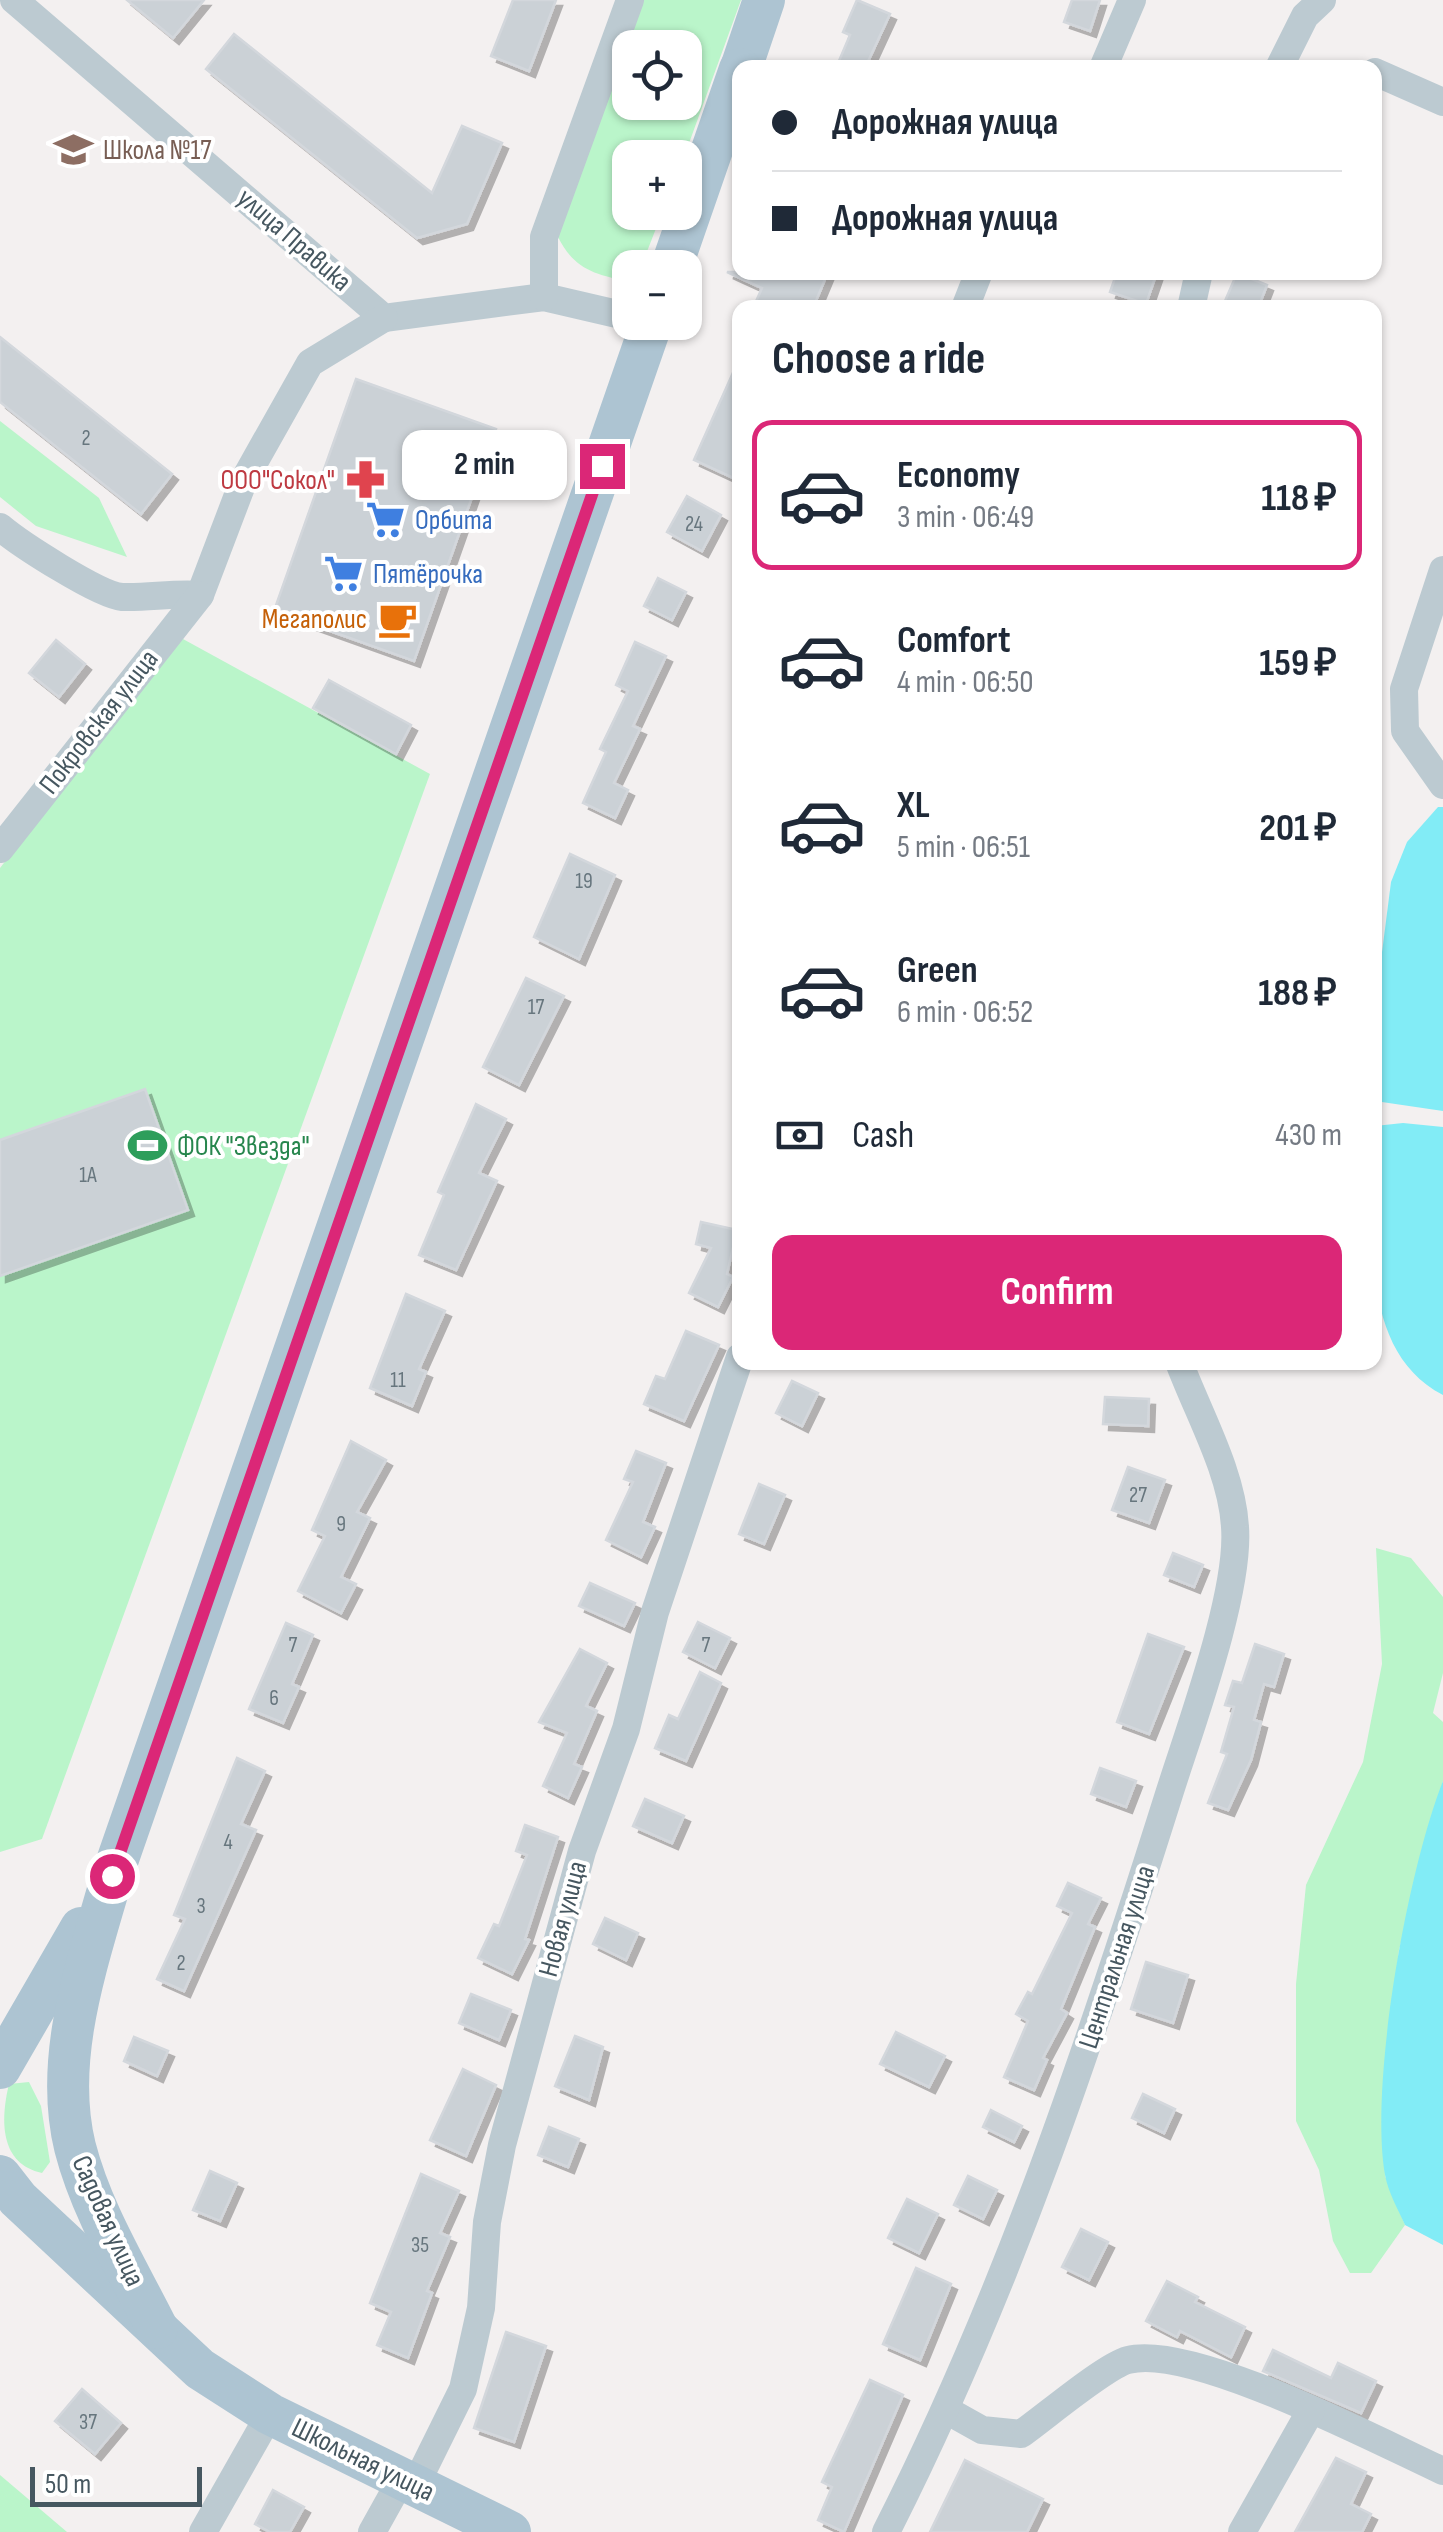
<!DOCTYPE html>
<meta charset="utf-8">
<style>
:root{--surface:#fff;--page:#f2f2f3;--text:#1f2937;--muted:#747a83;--line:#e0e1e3;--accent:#db2777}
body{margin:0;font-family:"Sofia Sans Condensed",sans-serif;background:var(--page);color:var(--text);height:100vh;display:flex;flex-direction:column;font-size:38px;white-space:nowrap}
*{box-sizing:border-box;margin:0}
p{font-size:32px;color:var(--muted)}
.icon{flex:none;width:55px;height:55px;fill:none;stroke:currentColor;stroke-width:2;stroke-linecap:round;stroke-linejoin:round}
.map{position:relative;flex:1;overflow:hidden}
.sheet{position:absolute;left:732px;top:300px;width:650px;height:1070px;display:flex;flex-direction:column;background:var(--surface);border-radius:20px;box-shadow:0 2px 8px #0004}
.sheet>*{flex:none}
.top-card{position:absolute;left:732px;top:60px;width:650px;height:220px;border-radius:20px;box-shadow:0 2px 8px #0004;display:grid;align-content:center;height:220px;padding:0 40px;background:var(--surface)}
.controls{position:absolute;left:612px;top:30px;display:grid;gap:20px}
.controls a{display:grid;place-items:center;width:90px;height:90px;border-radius:20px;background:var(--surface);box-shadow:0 2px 8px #0004;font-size:50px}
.scale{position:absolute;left:30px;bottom:25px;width:172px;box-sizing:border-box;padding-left:10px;border:5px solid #465760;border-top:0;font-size:28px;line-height:35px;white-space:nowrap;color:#465760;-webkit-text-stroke:8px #fff;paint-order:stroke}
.end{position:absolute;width:45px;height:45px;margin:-22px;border:12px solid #db2777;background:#fff;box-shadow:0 0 0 5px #fff}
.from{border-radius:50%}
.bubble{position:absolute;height:70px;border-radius:20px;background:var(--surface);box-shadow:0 2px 8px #0004;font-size:32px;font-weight:700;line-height:70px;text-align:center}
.top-card b{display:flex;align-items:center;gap:35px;height:95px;font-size:38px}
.top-card b+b{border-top:2px solid var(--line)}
.top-card i{width:25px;height:25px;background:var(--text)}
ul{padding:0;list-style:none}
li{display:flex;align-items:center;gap:30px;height:150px;margin:0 20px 15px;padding:0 20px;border:5px solid transparent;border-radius:20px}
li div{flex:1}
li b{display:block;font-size:38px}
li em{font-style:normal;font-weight:700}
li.on{border-color:var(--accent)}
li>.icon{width:90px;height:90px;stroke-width:1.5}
h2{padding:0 40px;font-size:45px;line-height:120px}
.pay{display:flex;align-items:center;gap:25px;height:110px;padding:0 40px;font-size:38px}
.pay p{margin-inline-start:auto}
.cta{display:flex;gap:20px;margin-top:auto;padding:20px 40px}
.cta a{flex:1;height:115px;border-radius:20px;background:var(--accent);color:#fff;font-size:40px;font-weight:700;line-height:115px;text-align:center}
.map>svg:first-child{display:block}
.green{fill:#baf5ca;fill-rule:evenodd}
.water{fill:#82ecf6}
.building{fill:#cbd1d6;stroke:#d3d7dc;stroke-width:2.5;filter:url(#shadow)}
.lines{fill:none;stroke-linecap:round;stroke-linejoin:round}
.street{stroke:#bccad1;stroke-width:28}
.primary{stroke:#adc4d2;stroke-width:42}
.route{stroke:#db2777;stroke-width:12}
.labels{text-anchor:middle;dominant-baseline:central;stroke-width:8;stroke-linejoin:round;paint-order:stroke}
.number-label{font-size:22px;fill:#67767e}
.education-label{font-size:28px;fill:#785e54;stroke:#fff;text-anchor:start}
.street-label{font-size:28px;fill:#465760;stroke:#fff}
.health-label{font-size:28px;fill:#be3a42;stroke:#fff;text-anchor:end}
.shop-label{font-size:28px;fill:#366cbe;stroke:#fff;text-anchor:start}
.food-label{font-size:28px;fill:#c56008;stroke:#fff;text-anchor:end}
.leisure-label{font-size:28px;fill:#27864d;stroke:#fff;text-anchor:start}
</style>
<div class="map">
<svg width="1443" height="2532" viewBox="0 0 1443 2532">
<defs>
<filter id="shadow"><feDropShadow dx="6" dy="6" stdDeviation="0" flood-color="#0004"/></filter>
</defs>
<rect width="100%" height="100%" fill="#f3f0f0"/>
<g class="green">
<path d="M643,0H741L684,157L630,158V212L662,213L641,267L630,268V282C594,274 574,270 557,235ZM630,48H685V102H630Z"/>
<path d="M0,421L99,498L127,557L36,526L0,497Z"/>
<path d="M183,639L430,774L42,1839L0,1852V868L171,648Z"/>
<path d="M1376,1548L1411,1558L1443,1597V1673L1433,1713L1443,1722V1781L1399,1950L1383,2099L1385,2176L1405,2225L1371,2273H1350L1333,2241L1319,2170L1296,2121V1984L1306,1885L1363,1762L1382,1664Z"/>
<path d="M29,2082L41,2106L50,2162L42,2173C0,2164 0,2121 9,2084Z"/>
<path d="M0,2475L67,2532H0Z"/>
</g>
<g class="water">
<path d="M1438,807H1443V1111L1375,1101L1381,960L1391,882L1407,842Z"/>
<path d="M1403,1123L1443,1127V1395C1352,1348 1375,1212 1375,1126Z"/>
<path d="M1443,1781V2245L1405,2225C1398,2209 1388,2192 1385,2175C1369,2082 1408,1869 1443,1781Z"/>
</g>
<g class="building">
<path d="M127,0H204L173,38Z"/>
<path d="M513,0H556L529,71L491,56Z"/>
<path d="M857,0L890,14L865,68H836L850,35L843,32Z"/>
<path d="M1072,0H1100L1090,31L1064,22Z"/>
<path d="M234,34L432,193L462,126L502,143L467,224L417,238L206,69Z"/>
<path d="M727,272H828L813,308L791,301L788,308H753L762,288Z"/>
<path d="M1117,272H1157L1146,304L1110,292Z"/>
<path d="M1237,273L1267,285L1258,308H1222Z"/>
<path d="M0,337L172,474L141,514L0,402Z"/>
<path d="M740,357V481L694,460Z"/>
<path d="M356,379L496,429L414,661L274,611Z"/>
<path d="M687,496L721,515L702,551L667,532Z"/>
<path d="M658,578L686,592L672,620L644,606Z"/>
<path d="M56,640L85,664L59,697L29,673Z"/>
<path d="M635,642L666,656L633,726L640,729L614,783L628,790L615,818L583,803L606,752L600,749L628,691L616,685Z"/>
<path d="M329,680L411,725L396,754L313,708Z"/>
<path d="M570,854L615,875L579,959L534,937Z"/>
<path d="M526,978L564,996L519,1085L483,1067Z"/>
<path d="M145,1089L188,1210L0,1276V1140Z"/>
<path d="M476,1104L506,1119L479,1173L497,1181L456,1270L419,1255L444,1195L438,1192Z"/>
<path d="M701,1222L737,1230L727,1274L733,1277L718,1307L689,1293L711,1248L696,1244Z"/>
<path d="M406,1294L445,1311L419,1369L426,1372L412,1406L370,1388Z"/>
<path d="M686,1331L719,1345L684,1421L644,1404L656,1376L665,1379Z"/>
<path d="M792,1381L818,1393L802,1426L776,1413Z"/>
<path d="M1105,1397L1149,1399L1148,1426L1103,1424Z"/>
<path d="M351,1441L386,1460L357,1512L370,1518L341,1577L356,1584L341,1613L298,1591L325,1536L312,1530Z"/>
<path d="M636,1451L666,1463L643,1522L655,1527L641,1557L606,1540L633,1482L624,1479Z"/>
<path d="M1128,1467L1165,1480L1149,1523L1112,1510Z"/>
<path d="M759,1484L785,1495L764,1544L739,1534Z"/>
<path d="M1173,1553L1203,1565L1194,1587L1164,1575Z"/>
<path d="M590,1583L635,1603L624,1626L579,1606Z"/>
<path d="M698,1622L730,1638L715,1668L683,1652Z"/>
<path d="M286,1623L313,1635L292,1684L299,1687L283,1723L249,1709Z"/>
<path d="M1148,1634L1184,1647L1149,1734L1117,1722Z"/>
<path d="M1255,1644L1284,1654L1274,1687L1264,1684L1254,1720L1261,1722L1251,1760L1228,1810L1208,1803L1227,1754L1221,1752L1234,1707L1225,1705L1233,1681L1242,1683Z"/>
<path d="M580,1649L607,1663L586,1706L597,1711L574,1764L582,1767L568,1798L543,1786L567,1733L539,1722Z"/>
<path d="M700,1672L721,1683L686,1761L655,1748L669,1715L678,1719Z"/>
<path d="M237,1758L265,1771L241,1824L256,1830L184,1991L157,1979L185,1919L174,1915Z"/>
<path d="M1100,1768L1136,1781L1126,1807L1091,1794Z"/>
<path d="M645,1799L684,1816L672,1843L633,1826Z"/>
<path d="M525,1825L558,1837L525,1939L529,1940L512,1974L478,1958L494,1924L499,1926L527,1855L516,1851Z"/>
<path d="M1068,1883L1101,1898L1088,1924L1095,1927L1061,2009L1067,2013L1043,2058L1047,2060L1034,2090L1004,2077L1028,2021L1016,2014L1028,1992L1032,1994L1072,1913L1057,1906Z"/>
<path d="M605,1918L638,1933L626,1960L593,1944Z"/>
<path d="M1146,1962L1188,1975L1173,2023L1131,2009Z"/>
<path d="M471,1994L511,2010L499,2040L459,2023Z"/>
<path d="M896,2032L945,2056L929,2087L880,2064Z"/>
<path d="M575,2036L603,2047L589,2100L555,2086Z"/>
<path d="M134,2037L168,2051L157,2076L124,2061Z"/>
<path d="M463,2069L496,2085L466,2156L430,2140Z"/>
<path d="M1143,2094L1175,2109L1164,2133L1132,2118Z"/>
<path d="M991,2110L1022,2126L1014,2142L983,2127Z"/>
<path d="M549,2127L579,2139L568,2167L538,2155Z"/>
<path d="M210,2171L237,2183L220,2221L193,2210Z"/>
<path d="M421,2174L459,2191L440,2233L450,2237L427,2291L432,2293L408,2358L377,2345L391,2312L370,2303Z"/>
<path d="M968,2176L997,2190L983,2219L954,2205Z"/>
<path d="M907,2199L938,2214L919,2253L888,2238Z"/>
<path d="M1081,2229L1108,2242L1089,2280L1062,2267Z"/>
<path d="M916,2268L951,2284L920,2360L883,2344Z"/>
<path d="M1167,2281L1198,2297L1195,2302L1245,2327L1231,2357L1180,2331L1177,2337L1146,2321Z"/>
<path d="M506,2332L546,2346L514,2442L474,2428Z"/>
<path d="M1273,2350L1331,2378L1338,2363L1376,2381L1361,2413L1263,2371Z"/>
<path d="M870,2380L903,2395L844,2532L818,2520L832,2487L822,2482Z"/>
<path d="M82,2389L121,2423L95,2454L55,2421Z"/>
<path d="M1336,2458L1366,2472L1351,2504L1371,2514L1362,2532H1295Z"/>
<path d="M965,2460L1043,2499L1027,2532H930Z"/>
<path d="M273,2490L304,2507L290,2532H270L255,2524Z"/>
</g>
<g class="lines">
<g class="street">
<path d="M14,0L384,318L544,297L630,317"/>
<path d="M1103,68L1132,0"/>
<path d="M1279,68L1305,16L1322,0"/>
<path d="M1375,72L1443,102"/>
<path d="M544,297V237L630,0"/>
<path d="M965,308L979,272"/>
<path d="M1191,308L1199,272"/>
<path d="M0,527C20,544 99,595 122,597C148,598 173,593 200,595L243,482L310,363L384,318"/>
<path d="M1443,570L1404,689L1405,731L1443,785"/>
<path d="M0,849L200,595"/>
<path d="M948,2411L982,2430L1021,2434C1044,2418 1105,2366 1128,2360C1191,2343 1378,2441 1443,2471"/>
<path d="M415,2486L463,2389L481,2308L487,2222L502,2145L582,1851L626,1729L655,1612L740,1357"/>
<path d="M203,2532L270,2414"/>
<path d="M372,2532L401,2480"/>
<path d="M886,2532C1007,2294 1090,2045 1170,1791C1191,1725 1240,1592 1235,1527C1232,1472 1198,1413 1179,1362"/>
<path d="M1242,2532L1311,2410"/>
</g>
<g class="primary">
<path d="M741,68L764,0"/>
<path d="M671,268L740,69"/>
<path d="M0,2068L81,1928"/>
<path d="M0,2176L18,2199L200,2369L270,2414L510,2532"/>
<path d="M157,2328C128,2270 91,2210 75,2147C53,2057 88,1962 112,1876L652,322"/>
</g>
</g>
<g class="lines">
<path class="route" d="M112,1876L602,466"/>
</g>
<defs>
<symbol id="school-bare" viewBox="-9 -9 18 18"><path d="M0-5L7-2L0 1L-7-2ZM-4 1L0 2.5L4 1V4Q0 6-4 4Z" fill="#8d6e63" stroke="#fff" stroke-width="2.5" paint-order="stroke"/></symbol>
<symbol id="pharmacy-bare" viewBox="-9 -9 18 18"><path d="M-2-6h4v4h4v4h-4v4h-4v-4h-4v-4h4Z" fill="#e0444e" stroke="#fff" stroke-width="2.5" paint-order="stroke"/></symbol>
<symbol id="supermarket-bare" viewBox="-9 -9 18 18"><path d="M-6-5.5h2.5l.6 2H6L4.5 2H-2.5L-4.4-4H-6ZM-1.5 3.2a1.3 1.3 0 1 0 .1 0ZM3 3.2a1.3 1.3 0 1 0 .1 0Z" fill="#3f7fe0" stroke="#fff" stroke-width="2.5" paint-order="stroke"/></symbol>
<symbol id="cafe-bare" viewBox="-9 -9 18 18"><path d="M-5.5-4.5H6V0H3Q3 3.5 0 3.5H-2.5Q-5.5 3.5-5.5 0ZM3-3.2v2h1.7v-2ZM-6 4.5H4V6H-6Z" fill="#e8710a" stroke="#fff" stroke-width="2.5" paint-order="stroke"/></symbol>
<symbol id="stadium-bare" viewBox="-9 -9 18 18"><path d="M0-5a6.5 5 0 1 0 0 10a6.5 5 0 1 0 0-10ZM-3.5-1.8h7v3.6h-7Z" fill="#2e9e5b" stroke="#fff" stroke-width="2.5" paint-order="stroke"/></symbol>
</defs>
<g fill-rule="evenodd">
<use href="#school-bare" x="46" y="122" width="55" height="55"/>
<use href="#pharmacy-bare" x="338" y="452" width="55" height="55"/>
<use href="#supermarket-bare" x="358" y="492" width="55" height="55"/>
<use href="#supermarket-bare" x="316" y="546" width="55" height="55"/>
<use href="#cafe-bare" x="370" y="592" width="55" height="55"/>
<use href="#stadium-bare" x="120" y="1118" width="55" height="55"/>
</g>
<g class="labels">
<g class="number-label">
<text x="86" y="438">2</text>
<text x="694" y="524">24</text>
<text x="584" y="881">19</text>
<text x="536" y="1007">17</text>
<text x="88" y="1175">1А</text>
<text x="398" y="1380">11</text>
<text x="1138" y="1495">27</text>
<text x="341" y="1524">9</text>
<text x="293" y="1645">7</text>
<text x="706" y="1645">7</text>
<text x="274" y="1698">6</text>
<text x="228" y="1842">4</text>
<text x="201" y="1906">3</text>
<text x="181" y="1963">2</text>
<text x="420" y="2245">35</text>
<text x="88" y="2422">37</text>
</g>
<g class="education-label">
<text x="103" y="150">Школа №17</text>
</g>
<g class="street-label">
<text transform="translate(294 240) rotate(41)">улица Правика</text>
<text transform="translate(99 722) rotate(-52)">Покровская улица</text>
<text transform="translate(563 1919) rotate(-75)">Новая улица</text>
<text transform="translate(1117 1957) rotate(-72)">Центральная улица</text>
<text transform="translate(108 2221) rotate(66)">Садовая улица</text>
<text transform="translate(363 2460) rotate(26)">Школьная улица</text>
</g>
<g class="health-label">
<text x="335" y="480">ООО"Сокол"</text>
</g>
<g class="shop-label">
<text x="415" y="520">Орбита</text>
<text x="373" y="574">Пятёрочка</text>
</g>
<g class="food-label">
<text x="367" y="619">Мегаполис</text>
</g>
<g class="leisure-label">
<text x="177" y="1146">ФОК "Звезда"</text>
</g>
</g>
</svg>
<div class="controls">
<a><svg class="icon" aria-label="locate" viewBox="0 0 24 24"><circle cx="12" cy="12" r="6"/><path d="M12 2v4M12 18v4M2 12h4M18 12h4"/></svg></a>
<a>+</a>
<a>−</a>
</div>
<div class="scale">50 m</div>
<i class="end from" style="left:112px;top:1876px"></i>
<i class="end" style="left:602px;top:466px"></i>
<div class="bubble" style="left:402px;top:430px;width:165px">2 min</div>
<div class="top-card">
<b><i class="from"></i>Дорожная улица</b>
<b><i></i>Дорожная улица</b>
</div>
<section class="sheet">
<h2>Choose a ride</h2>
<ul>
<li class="on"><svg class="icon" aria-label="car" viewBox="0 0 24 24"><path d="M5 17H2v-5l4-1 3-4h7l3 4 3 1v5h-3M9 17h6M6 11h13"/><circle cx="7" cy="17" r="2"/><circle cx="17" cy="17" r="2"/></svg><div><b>Economy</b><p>3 min · 06:49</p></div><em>118 ₽</em></li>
<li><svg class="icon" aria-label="car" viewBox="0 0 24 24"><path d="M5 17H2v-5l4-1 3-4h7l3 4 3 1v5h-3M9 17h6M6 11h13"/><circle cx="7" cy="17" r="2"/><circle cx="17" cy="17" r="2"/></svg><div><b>Comfort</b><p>4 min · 06:50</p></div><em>159 ₽</em></li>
<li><svg class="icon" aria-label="car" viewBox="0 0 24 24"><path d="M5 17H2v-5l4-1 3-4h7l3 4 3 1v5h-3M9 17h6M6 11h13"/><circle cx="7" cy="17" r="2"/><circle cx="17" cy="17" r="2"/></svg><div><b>XL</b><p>5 min · 06:51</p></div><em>201 ₽</em></li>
<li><svg class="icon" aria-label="car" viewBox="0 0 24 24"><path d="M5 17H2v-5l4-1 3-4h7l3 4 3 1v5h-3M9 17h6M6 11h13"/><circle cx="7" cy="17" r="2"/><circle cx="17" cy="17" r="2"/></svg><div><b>Green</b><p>6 min · 06:52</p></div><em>188 ₽</em></li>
</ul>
<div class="pay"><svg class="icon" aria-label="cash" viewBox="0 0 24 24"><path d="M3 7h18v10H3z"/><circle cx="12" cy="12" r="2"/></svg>Cash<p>430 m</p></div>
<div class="cta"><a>Confirm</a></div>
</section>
</div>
